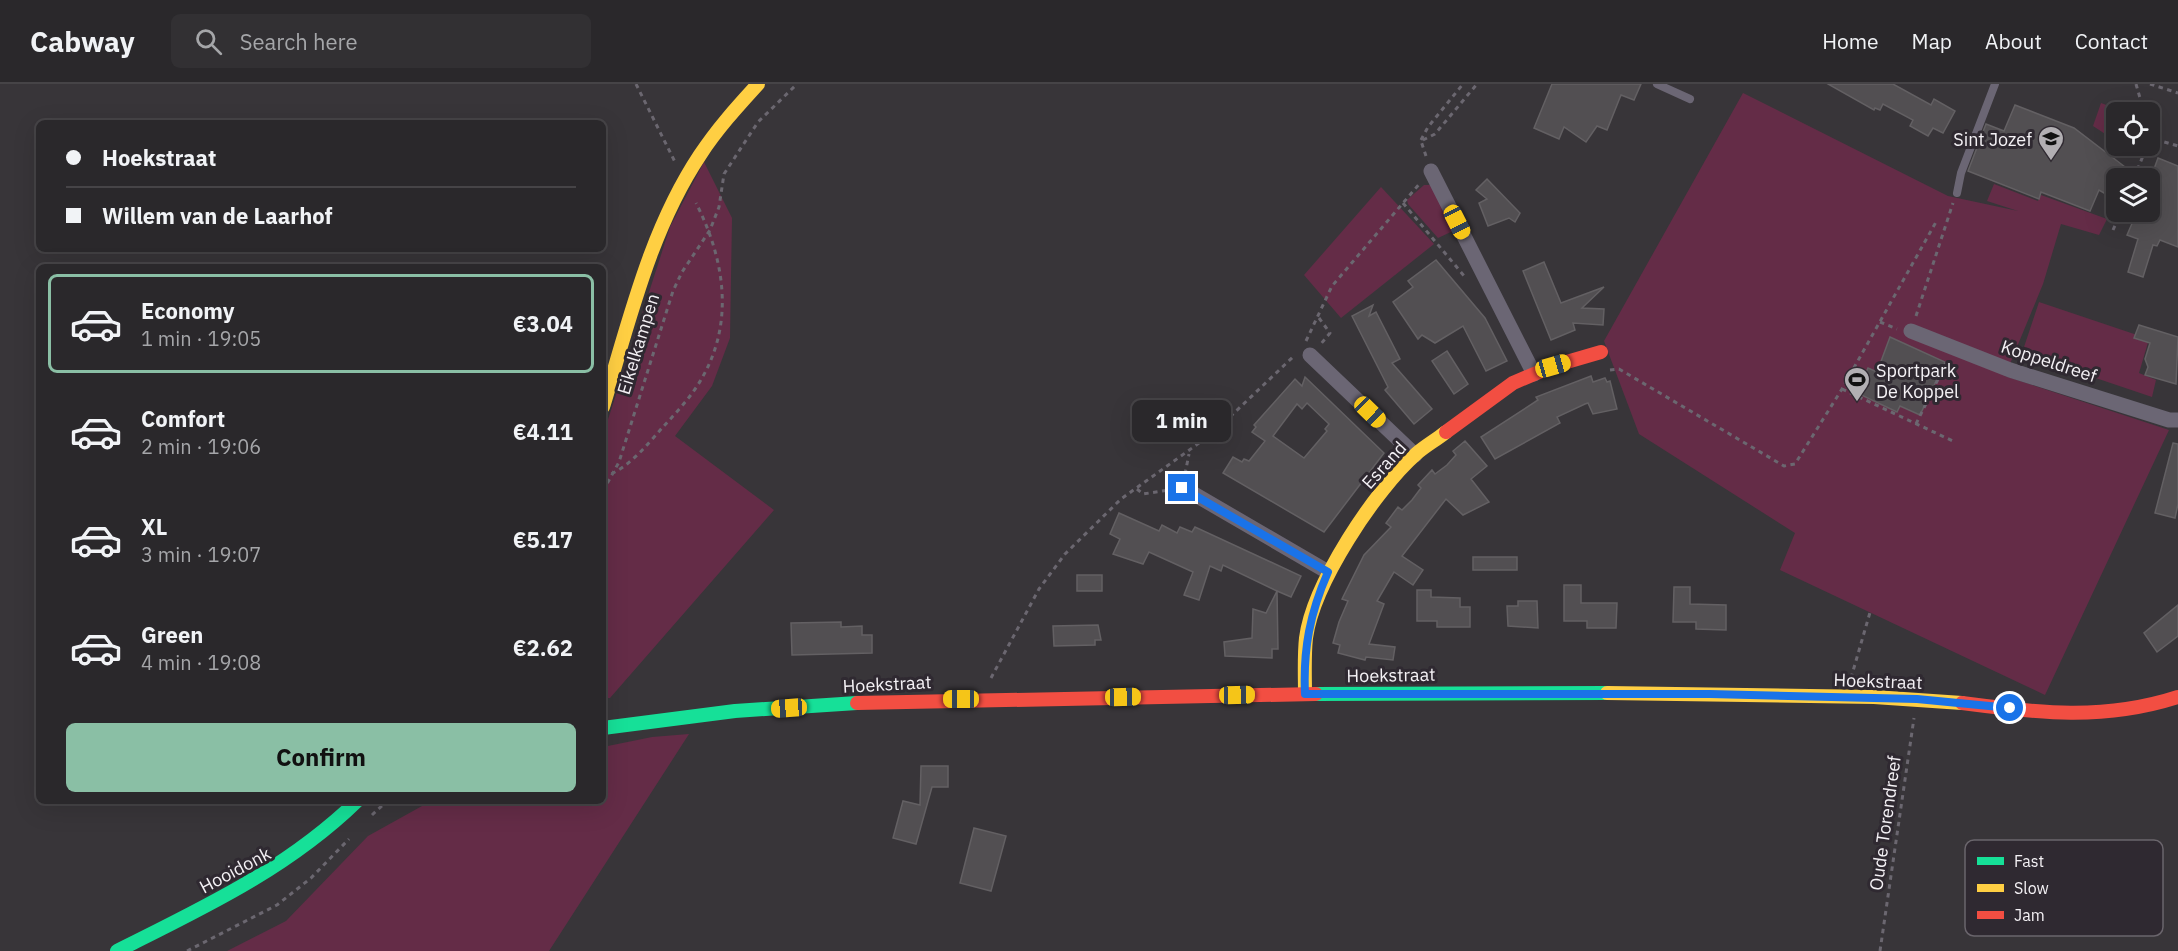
<!DOCTYPE html>
<meta charset="utf-8">
<style>
:root{--surface:#2a282b;--page:#323033;--text:#f1f3f6;--muted:#a5a6a9;--line:#464447;--accent:#8abfa5}
body{margin:0;font-family:"IBM Plex Sans",sans-serif;background:var(--page);color:var(--text);height:100vh;display:flex;flex-direction:column;font-size:22px;white-space:nowrap}
*{box-sizing:border-box;margin:0}
p{font-size:20px;color:var(--muted)}
.icon{flex:none;width:33px;height:33px;fill:none;stroke:currentColor;stroke-width:2;stroke-linecap:round;stroke-linejoin:round}
.map{position:relative;flex:1;overflow:hidden}
.panel{position:absolute;left:36px;top:180px;width:570px;height:540px;display:flex;flex-direction:column;background:var(--surface);border-radius:9px;box-shadow:0 6px 24px #0002,0 0 0 2px var(--line)}
.panel>*{flex:none}
.guide{position:absolute;left:36px;top:36px;width:570px;height:132px;border-radius:9px;box-shadow:0 6px 24px #0002,0 0 0 2px var(--line);display:grid;align-content:center;height:132px;padding:0 30px;background:var(--surface)}
.controls{position:absolute;left:2106px;top:18px;display:grid;gap:12px}
.controls a{display:grid;place-items:center;width:54px;height:54px;border-radius:9px;background:var(--surface);box-shadow:0 6px 24px #0002,0 0 0 2px var(--line);font-size:30px}
.end{position:absolute;width:27px;height:27px;margin:-14px;border:8px solid #1a73e8;background:#fff;box-shadow:0 0 0 3px #fff}
.from{border-radius:50%}
.bubble{position:absolute;height:42px;border-radius:9px;background:var(--surface);box-shadow:0 6px 24px #0002,0 0 0 2px var(--line);font-size:20px;font-weight:700;line-height:42px;text-align:center}
.car{position:absolute;width:18px;height:36px;margin:-18px -9px;border-radius:8px;box-shadow:0 0 4px 2px #0007;background:linear-gradient(#f5c518 24%,#345 0 40%,#f5c518 0 76%,#345 0 86%,#f5c518 0)}
.guide b{display:flex;align-items:center;gap:21px;height:57px;font-size:22px}
.guide b+b{border-top:2px solid var(--line)}
.guide i{width:15px;height:15px;background:var(--text)}
ul{padding:10px 0 0;list-style:none}
li{display:flex;align-items:center;gap:18px;height:99px;margin:0 12px 9px;padding:0 18px;border:3px solid transparent;border-radius:9px}
li div{flex:1}
li b{display:block;font-size:22px}
li em{font-style:normal;font-weight:700}
li.active{border-color:var(--accent)}
li>.icon{width:54px;height:54px;stroke-width:1.5}
.button{display:flex;gap:12px;margin-top:auto;padding:12px 30px}
.button a{flex:1;height:69px;border-radius:9px;background:var(--accent);color:#111;font-size:24px;font-weight:700;line-height:69px;text-align:center}
header{display:flex;align-items:center;gap:36px;box-sizing:border-box;height:84px;padding:0 30px;background:var(--surface);border-bottom:2px solid var(--line)}
header strong{font-size:28px}
nav{display:flex;gap:33px;margin-inline-start:auto;font-size:21px}
.search{width:420px;height:54px;background:var(--page);display:flex;align-items:center;gap:15px;box-sizing:border-box;padding:0 21px;border-radius:9px;color:var(--muted);font-size:22px}
.map>svg:first-child{display:block}
.green{fill:#642c47}
.building{fill:#524f52;stroke:#636063;stroke-width:1.5;fill-rule:evenodd}
.lines{fill:none;stroke-linecap:round;stroke-linejoin:round}
.path{stroke:#6b6770;stroke-width:3;stroke-dasharray:4.5 4.5;stroke-linecap:butt}
.lane{stroke:#6b6674;stroke-width:8}
.street{stroke:#6b6674;stroke-width:15}
.fast{stroke:#16e098;stroke-width:14}
.slow{stroke:#ffcf43;stroke-width:14}
.jam{stroke:#f24e42;stroke-width:14}
.route{stroke:#1a73e8;stroke-width:8}
.labels{text-anchor:middle;dominant-baseline:central;stroke-width:6;stroke-linejoin:round;paint-order:stroke}
.poi-label{font-size:18px;fill:#f4f1f5;stroke:#2f2931;text-anchor:end}
.street-label{font-size:18px;fill:#f4f1f5;stroke:#2f2931}
.key{fill:#2f2931;stroke:#6a656c;stroke-width:1.5}
.key-label{font-size:16px;fill:#f4f1f5}
</style>
<header>
<strong>Cabway</strong>
<div class="search"><svg class="icon" aria-label="search" viewBox="0 0 24 24"><circle cx="10" cy="10" r="6"/><path d="M15 15l6 6"/></svg>Search here</div>
<nav><a>Home</a><a>Map</a><a>About</a><a>Contact</a></nav>
</header>
<div class="map">
<svg width="2178" height="867" viewBox="0 0 2178 867">
<rect width="100%" height="100%" fill="#383539"/>
<g class="green">
<path d="M1743,9L1948,112L2018,127L1987,117L1994,100L2038,117L2041,111L2107,135L2099,151L2061,140L2043,200L2005,292L2169,346L2045,611L1780,486L1795,449L1639,350L1604,257Z"/>
<path d="M2101,19L2125,28H2116V57L2093,42Z"/>
<path d="M704,78L732,134L730,254L712,302L675,352L774,426L610,614H603V351L670,143Z"/>
<path d="M1424,101H1433L1453,147L1438,154L1408,120L1407,116Z"/>
<path d="M1381,103L1434,160L1341,234L1304,191Z"/>
<path d="M2039,218L2149,255L2139,289L2156,296L2152,313L2022,269Z"/>
<path d="M689,650L549,867H227L286,837L368,752L431,717H603V663L652,653Z"/>
</g>
<g class="building">
<path d="M1552,0H1641L1634,16L1621,11L1607,46L1597,42L1586,58L1564,43L1559,55L1534,44Z"/>
<path d="M1828,0H1893L1931,21L1934,15L1955,27L1943,49L1933,44L1928,52L1910,42L1913,36L1883,20L1880,26L1875,24L1874,26Z"/>
<path d="M2015,21L2074,44L2129,86L2122,94H2116V102L2111,109L2107,105L2104,109L2099,106L2090,127L2041,108L2039,115L1968,87L1986,40L2004,47Z"/>
<path d="M2158,74L2178,82V163L2160,156L2157,162L2153,161L2143,193L2128,188L2138,155L2127,151L2137,128H2150V96Z"/>
<path d="M1487,95L1520,129L1515,138L1509,134L1488,142L1479,119L1487,115L1476,106Z"/>
<path d="M1436,176L1485,234L1507,277L1486,287L1463,242L1435,259L1422,251L1418,255L1393,218L1413,203L1408,197Z"/>
<path d="M1544,178L1561,219L1604,203L1582,224L1604,225L1603,241L1573,239L1575,246L1551,256L1523,187Z"/>
<path d="M1373,221L1369,232L1376,228L1400,275L1392,279L1432,325L1414,340L1385,306L1388,303L1352,232Z"/>
<path d="M2139,241L2178,253L2176,300L2145,291L2148,283L2145,275L2150,259L2134,254Z"/>
<path d="M1890,253L1945,278L1920,331L1900,322L1897,328L1857,309L1868,284L1877,288Z"/>
<path d="M1447,267L1468,300L1454,310L1432,277Z"/>
<path d="M1591,292L1593,298L1605,294L1607,298L1610,297L1617,325L1593,330L1588,319L1585,320L1557,333L1560,339L1495,375L1481,353L1538,316L1536,313Z"/>
<path d="M1305,293L1384,369L1324,448L1223,389L1233,373L1242,378L1244,375L1249,377L1265,357L1252,348L1256,343L1254,341L1295,295L1302,302ZM1307,319L1329,340L1325,345L1327,347L1304,374L1273,352L1297,320L1302,325Z"/>
<path d="M1465,357L1487,382L1471,395L1489,418L1463,431L1446,415L1402,472L1423,486L1413,501L1394,488L1377,517L1384,520L1369,560L1395,563L1393,576L1366,573L1365,576L1338,569L1340,561L1333,559L1339,538L1348,517L1342,515L1364,471L1391,443L1386,439L1398,423L1402,426L1412,416L1421,404L1418,401L1432,386L1435,390L1447,381L1456,371L1453,367Z"/>
<path d="M2173,359L2178,360V420L2175,434L2155,429Z"/>
<path d="M1119,429L1159,447L1162,441L1177,449L1180,443L1192,448L1195,443L1301,492L1291,513L1277,507L1278,565H1272V574L1225,572L1224,558L1252,554L1253,525L1266,529L1277,507L1223,481L1221,487L1210,482L1199,516L1184,511L1193,488L1149,468L1143,480L1113,470L1120,455L1110,450Z"/>
<rect x="1473" y="473" width="44" height="13"/>
<rect x="1077" y="491" width="25" height="16"/>
<path d="M1564,501H1581V519H1617L1616,544H1587V537H1564Z"/>
<path d="M1674,503H1690V520L1726,521V546L1696,545V538H1673Z"/>
<path d="M1417,506H1431V513L1460,514V523H1470V543H1437V537H1417Z"/>
<path d="M1518,517H1537L1538,544L1508,542L1507,522H1518Z"/>
<path d="M2178,521V552L2157,568L2144,549Z"/>
<path d="M841,538V543L862,542V551H872V569L792,571L791,539Z"/>
<path d="M1098,541L1101,556H1095V561L1054,562L1053,542Z"/>
<path d="M921,682H948V703H932L916,760L893,754L903,717L920,721Z"/>
<path d="M974,744L1006,752L991,807L960,799Z"/>
</g>
<g class="lines">
<g class="path">
<path d="M636,0L675,78"/>
<path d="M2136,0L2144,28"/>
<path d="M2150,0L2178,9"/>
<path d="M2150,50L2151,54L2178,62"/>
<path d="M1421,56L1428,43L1463,0"/>
<path d="M1426,72L1421,57L1435,50L1477,0"/>
<path d="M2134,94L2147,62"/>
<path d="M1403,119L1465,193"/>
<path d="M2113,146L2121,128"/>
<path d="M1916,232L1953,119"/>
<path d="M1319,234L1330,249L1320,261"/>
<path d="M1880,238L1897,245"/>
<path d="M1306,257L1332,202L1421,98"/>
<path d="M1610,286L1619,285L1784,382L1795,380L1842,305L1936,138"/>
<path d="M1842,305L1955,358"/>
<path d="M1916,340L1947,277"/>
<path d="M1185,390L1189,370"/>
<path d="M603,393C627,386 646,362 662,344C676,329 692,312 702,294C735,237 724,174 696,119"/>
<path d="M1137,405L1143,410L1169,406"/>
<path d="M603,407L619,378L673,207L682,188L710,146L719,123L724,90L758,38L797,0"/>
<path d="M991,594L1039,505L1065,470L1121,415L1213,349L1295,271"/>
<path d="M1851,594L1871,525"/>
<path d="M372,731L387,717"/>
<path d="M187,867L277,821L311,794L349,755"/>
<path d="M1880,867L1914,634"/>
</g>
<g class="lane">
<path d="M1657,0L1690,15"/>
<path d="M1957,109L1961,89L1995,0"/>
</g>
<g class="street">
<path d="M1431,87L1534,290"/>
<path d="M1911,247L2010,286L2169,336H2178"/>
<path d="M1310,271L1415,371"/>
<path d="M1182,403L1328,488"/>
</g>
<g class="fast">
<path d="M1316,610L1607,609"/>
<path d="M603,644L735,627L857,619"/>
<path d="M117,867C203,824 287,785 357,717"/>
</g>
<g class="slow">
<path d="M603,323C629,238 650,146 700,71C717,45 737,23 758,0"/>
<path d="M1607,609L1874,613L1962,619"/>
<path d="M1305,610C1305,592 1304,572 1306,554C1313,500 1375,406 1416,370C1425,362 1436,356 1446,348"/>
</g>
<g class="jam">
<path d="M1446,348L1513,299L1553,282L1601,268"/>
<path d="M857,619L1316,610"/>
<path d="M1962,619C2038,629 2104,637 2178,613"/>
</g>
</g>
<g class="lines">
<path class="route" d="M1182,404L1328,488C1310,529 1303,565 1305,610H1710L1917,615L2010,624"/>
</g>
<defs>
<symbol id="school-pin" viewBox="-11 -11 22 30"><path d="M0 17L-7.5 6A9.5 9.5 0 1 1 7.5 6Z" fill="#b2afb3" stroke="#2f2931"/><path d="M0-5L7-2L0 1L-7-2ZM-4 1L0 2.5L4 1V4Q0 6-4 4Z" fill="#111"/></symbol>
<symbol id="stadium-pin" viewBox="-11 -11 22 30"><path d="M0 17L-7.5 6A9.5 9.5 0 1 1 7.5 6Z" fill="#b2afb3" stroke="#2f2931"/><path d="M0-5a6.5 5 0 1 0 0 10a6.5 5 0 1 0 0-10ZM-3.5-1.8h7v3.6h-7Z" fill="#111"/></symbol>
</defs>
<g fill-rule="evenodd">
<use href="#school-pin" x="2036" y="40" width="30" height="40"/>
<use href="#stadium-pin" x="1842" y="281" width="30" height="40"/>
</g>
<g class="labels">
<g class="poi-label">
<text x="2032" y="55">Sint Jozef</text>
<text x="1876" y="286" text-anchor="start">Sportpark<tspan x="1876" dy="21">De Koppel</tspan></text>
</g>
<g class="street-label">
<text transform="translate(638 260) rotate(-73)">Eikelkampen</text>
<text transform="translate(2049 277) rotate(18)">Koppeldreef</text>
<text transform="translate(1384 381) rotate(-48)">Esrand</text>
<text transform="translate(1391 591) rotate(-1)">Hoekstraat</text>
<text transform="translate(1878 597) rotate(2)">Hoekstraat</text>
<text transform="translate(887 600) rotate(-3)">Hoekstraat</text>
<text transform="translate(1885 739) rotate(-82)">Oude Torendreef</text>
<text transform="translate(235 786) rotate(-28)">Hooidonk</text>
</g>
</g>
<rect x="1965" y="756" width="198" height="96" rx="9" class="key"/>
<rect x="1977" y="773" width="27" height="8" fill="#16e098"/>
<rect x="1977" y="800" width="27" height="8" fill="#ffcf43"/>
<rect x="1977" y="827" width="27" height="8" fill="#f24e42"/>
<g class="key-label">
<text x="2014" y="783">Fast</text>
<text x="2014" y="810">Slow</text>
<text x="2014" y="837">Jam</text>
</g>
</svg>
<div class="controls">
<a><svg class="icon" aria-label="locate" viewBox="0 0 24 24"><circle cx="12" cy="12" r="6"/><path d="M12 2v4M12 18v4M2 12h4M18 12h4"/></svg></a>
<a><svg class="icon" aria-label="layers" viewBox="0 0 24 24"><path d="M12 4l9 5-9 5-9-5zM3 14l9 5 9-5"/></svg></a>
</div>
<i class="end from" style="left:2010px;top:624px"></i>
<i class="end" style="left:1182px;top:404px"></i>
<div class="bubble" style="left:1132px;top:316px;width:99px">1 min</div>
<i class="car" style="left:1457px;top:138px;rotate:153deg"></i>
<i class="car" style="left:1553px;top:282px;rotate:74deg"></i>
<i class="car" style="left:1370px;top:328px;rotate:134deg"></i>
<i class="car" style="left:1237px;top:611px;rotate:89deg"></i>
<i class="car" style="left:1123px;top:613px;rotate:89deg"></i>
<i class="car" style="left:961px;top:615px;rotate:270deg"></i>
<i class="car" style="left:789px;top:624px;rotate:266deg"></i>
<div class="guide">
<b><i class="from"></i>Hoekstraat</b>
<b><i></i>Willem van de Laarhof</b>
</div>
<section class="panel">
<ul>
<li class="active"><svg class="icon" aria-label="car" viewBox="0 0 24 24"><path d="M5 17H2v-5l4-1 3-4h7l3 4 3 1v5h-3M9 17h6M6 11h13"/><circle cx="7" cy="17" r="2"/><circle cx="17" cy="17" r="2"/></svg><div><b>Economy</b><p>1 min · 19:05</p></div><em>€3.04</em></li>
<li><svg class="icon" aria-label="car" viewBox="0 0 24 24"><path d="M5 17H2v-5l4-1 3-4h7l3 4 3 1v5h-3M9 17h6M6 11h13"/><circle cx="7" cy="17" r="2"/><circle cx="17" cy="17" r="2"/></svg><div><b>Comfort</b><p>2 min · 19:06</p></div><em>€4.11</em></li>
<li><svg class="icon" aria-label="car" viewBox="0 0 24 24"><path d="M5 17H2v-5l4-1 3-4h7l3 4 3 1v5h-3M9 17h6M6 11h13"/><circle cx="7" cy="17" r="2"/><circle cx="17" cy="17" r="2"/></svg><div><b>XL</b><p>3 min · 19:07</p></div><em>€5.17</em></li>
<li><svg class="icon" aria-label="car" viewBox="0 0 24 24"><path d="M5 17H2v-5l4-1 3-4h7l3 4 3 1v5h-3M9 17h6M6 11h13"/><circle cx="7" cy="17" r="2"/><circle cx="17" cy="17" r="2"/></svg><div><b>Green</b><p>4 min · 19:08</p></div><em>€2.62</em></li>
</ul>
<div class="button"><a>Confirm</a></div>
</section>
</div>
